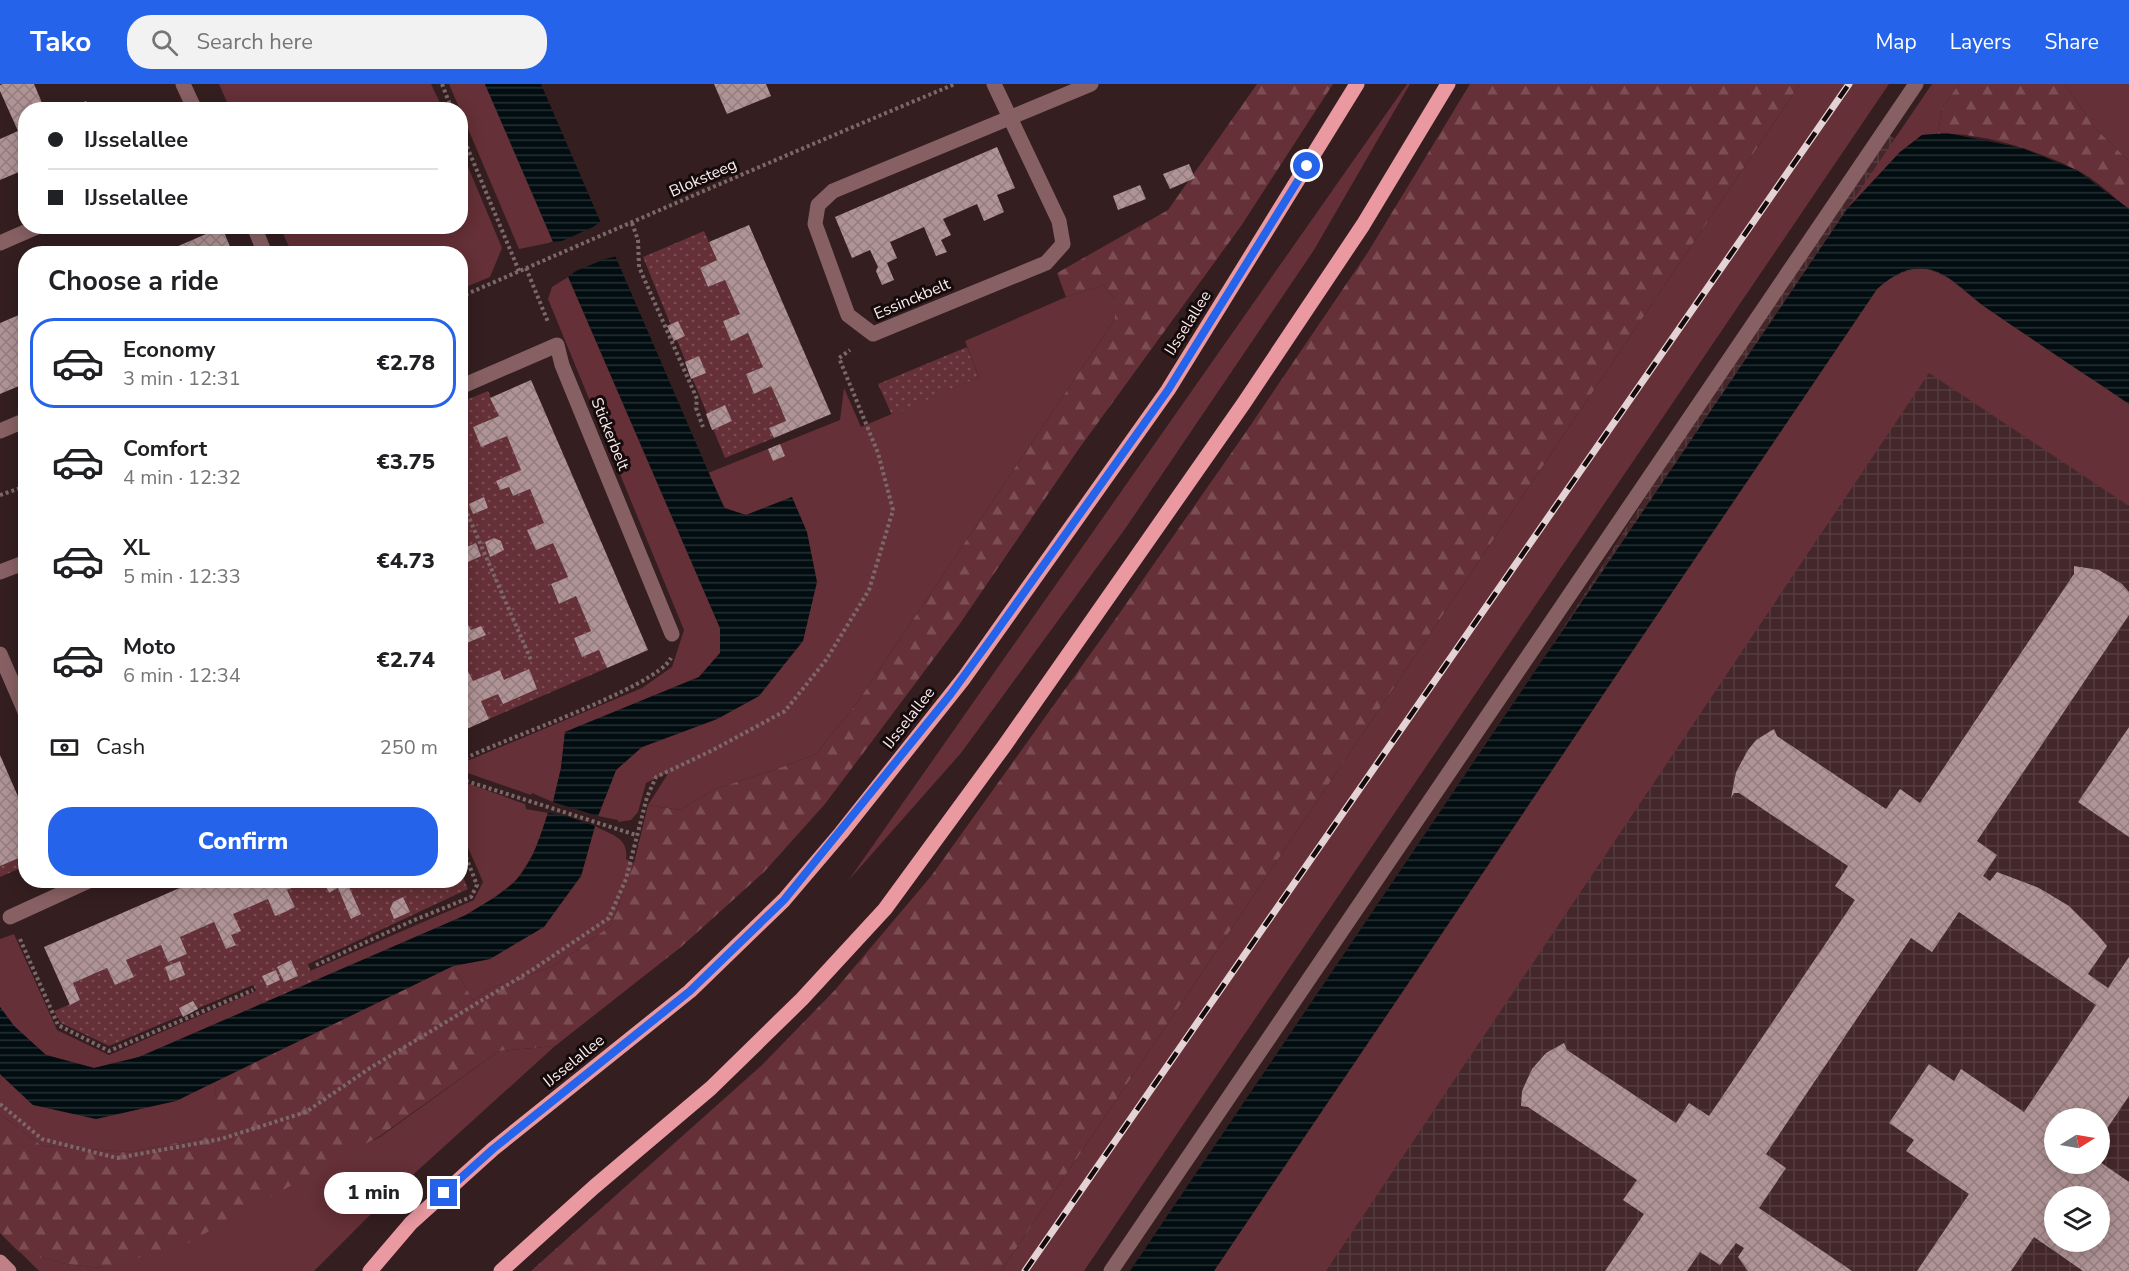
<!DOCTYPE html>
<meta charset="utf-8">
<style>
:root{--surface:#fff;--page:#f2f2f2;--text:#202124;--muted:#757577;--line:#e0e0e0;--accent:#2563eb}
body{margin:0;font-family:"Nunito Sans",sans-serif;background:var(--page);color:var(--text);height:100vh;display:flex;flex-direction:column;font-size:22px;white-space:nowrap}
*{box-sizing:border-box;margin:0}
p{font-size:20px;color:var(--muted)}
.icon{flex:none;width:33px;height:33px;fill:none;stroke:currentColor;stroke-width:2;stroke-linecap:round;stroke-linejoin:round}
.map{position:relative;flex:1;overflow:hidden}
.side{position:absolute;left:18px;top:162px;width:450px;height:642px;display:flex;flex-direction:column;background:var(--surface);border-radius:24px;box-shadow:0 3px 15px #0003}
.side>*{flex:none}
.top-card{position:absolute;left:18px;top:18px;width:450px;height:132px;border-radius:24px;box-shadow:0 3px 15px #0003;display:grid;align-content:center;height:132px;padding:0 30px;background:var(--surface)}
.needle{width:39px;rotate:79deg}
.controls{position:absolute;left:2044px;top:1024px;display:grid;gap:12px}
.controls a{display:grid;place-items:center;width:66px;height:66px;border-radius:50%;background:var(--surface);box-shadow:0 3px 15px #0003;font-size:30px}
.end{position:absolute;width:27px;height:27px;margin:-14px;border:8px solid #2563eb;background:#fff;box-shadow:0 0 0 3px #fff}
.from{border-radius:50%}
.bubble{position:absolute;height:42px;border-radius:21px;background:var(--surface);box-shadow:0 3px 15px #0003;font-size:20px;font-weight:800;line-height:42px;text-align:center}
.top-card b{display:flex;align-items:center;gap:21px;height:57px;font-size:22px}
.top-card b+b{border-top:2px solid var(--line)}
.top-card i{width:15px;height:15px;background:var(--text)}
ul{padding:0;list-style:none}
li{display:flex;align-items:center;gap:18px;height:90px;margin:0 12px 9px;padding:0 18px;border:3px solid transparent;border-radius:24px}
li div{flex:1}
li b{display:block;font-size:22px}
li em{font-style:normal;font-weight:800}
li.active{border-color:var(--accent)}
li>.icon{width:54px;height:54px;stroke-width:1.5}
h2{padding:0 30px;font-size:27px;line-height:72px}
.pay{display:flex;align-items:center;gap:15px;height:66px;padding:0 30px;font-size:22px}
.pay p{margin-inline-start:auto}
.primary-button{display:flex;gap:12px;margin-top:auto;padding:12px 30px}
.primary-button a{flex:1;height:69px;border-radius:24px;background:var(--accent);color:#fff;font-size:24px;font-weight:800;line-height:69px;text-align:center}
header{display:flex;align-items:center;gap:36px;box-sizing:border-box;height:84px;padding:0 30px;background:var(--accent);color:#fff}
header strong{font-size:28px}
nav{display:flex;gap:33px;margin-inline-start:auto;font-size:21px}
.search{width:420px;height:54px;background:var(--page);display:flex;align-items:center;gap:15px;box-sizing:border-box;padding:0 21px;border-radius:24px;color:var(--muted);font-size:22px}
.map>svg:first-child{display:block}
.industrial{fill:url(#industrial-grid);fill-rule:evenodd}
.grass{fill:#653037}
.forest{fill:url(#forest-firs)}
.park{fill:url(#park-dots)}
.water{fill:url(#water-rules)}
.pier{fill:#341e20}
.building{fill:url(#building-cross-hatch);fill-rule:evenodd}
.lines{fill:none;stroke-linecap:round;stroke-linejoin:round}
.path{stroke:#7c686a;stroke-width:4;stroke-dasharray:3 3;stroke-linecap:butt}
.lane{stroke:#876063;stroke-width:15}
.street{stroke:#876063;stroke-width:15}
.secondary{stroke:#bf8086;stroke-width:15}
.primary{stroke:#ea99a1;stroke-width:15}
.rail-casing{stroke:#e4d3d4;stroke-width:7}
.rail{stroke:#150b0c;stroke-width:4.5;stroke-dasharray:14;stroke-linecap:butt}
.route{stroke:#2563eb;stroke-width:8}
.labels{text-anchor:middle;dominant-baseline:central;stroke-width:6;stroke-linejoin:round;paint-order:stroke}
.street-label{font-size:16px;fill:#fceced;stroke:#150b0c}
</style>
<header>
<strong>Tako</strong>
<div class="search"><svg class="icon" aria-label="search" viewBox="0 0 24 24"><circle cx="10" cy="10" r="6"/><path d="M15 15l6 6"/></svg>Search here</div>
<nav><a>Map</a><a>Layers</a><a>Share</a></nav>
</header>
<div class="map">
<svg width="2129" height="1187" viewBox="0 0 2129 1187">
<defs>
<pattern id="industrial-grid" width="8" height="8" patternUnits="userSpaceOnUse" patternTransform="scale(1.5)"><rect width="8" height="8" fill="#44272a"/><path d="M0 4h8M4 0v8" fill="none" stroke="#573c3f"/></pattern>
<pattern id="forest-firs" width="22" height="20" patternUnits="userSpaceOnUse" patternTransform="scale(1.5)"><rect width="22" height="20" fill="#653037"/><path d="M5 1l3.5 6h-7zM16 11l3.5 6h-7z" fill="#7c4e54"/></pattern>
<pattern id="park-dots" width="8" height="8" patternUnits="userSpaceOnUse" patternTransform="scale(1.5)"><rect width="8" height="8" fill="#653037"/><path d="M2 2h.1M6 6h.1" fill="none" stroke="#7c4e54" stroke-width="1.8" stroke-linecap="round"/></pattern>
<pattern id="water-rules" width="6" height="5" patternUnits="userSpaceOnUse" patternTransform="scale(1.5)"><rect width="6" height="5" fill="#010d10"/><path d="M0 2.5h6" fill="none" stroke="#273033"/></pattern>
<pattern id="building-cross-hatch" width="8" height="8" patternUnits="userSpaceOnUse" patternTransform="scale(1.5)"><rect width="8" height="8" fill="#b09395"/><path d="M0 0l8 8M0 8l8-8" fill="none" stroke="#927c7e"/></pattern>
</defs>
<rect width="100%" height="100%" fill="#341e20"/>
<path class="industrial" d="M1878,43L2129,223V1187H1159ZM2055,1035H2100V1080H2055ZM2055,1113H2100V1158H2055Z"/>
<g class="grass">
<path d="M219,0H431L443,25H230Z"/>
<path d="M449,0H485L553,158L519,165Z"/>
<path d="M1407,0H1410L1314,166L1125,445L961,669L848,797Z"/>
<path d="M1800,0H1889L1084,1187H1001Z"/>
<path d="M1932,0H1959L1942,24L1938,50L1922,51L1900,68L1847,125Z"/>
<path d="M2065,0H2129V77L2094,43Z"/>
<path d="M461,66L502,164L490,193L461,205L460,170L292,169L280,143L460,142Z"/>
<path d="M1927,185L1947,193L1985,223L2129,320V422L1929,289L1326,1187H1214L1877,205C1895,190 1904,186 1927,185Z"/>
<path d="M568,193L720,544V569L699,593L565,648L561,684L553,718L532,709L531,711L462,687L467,677L642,604L672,583L684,546L548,215L552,203Z"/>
<path d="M1104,201L1115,215V235L857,619L816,670L774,686L715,705L680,726L648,721L669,688L646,699L638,728L631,736L618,738V736L598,732L616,686L642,663L717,635L759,612L792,413L746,431L725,424L708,389L840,336L844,304L861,343L979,293L965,257L1066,213Z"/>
<path d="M461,697L525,720L526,725L548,729L537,764L517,796L491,816L466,831L314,897L310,887L474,816L483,798L461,747Z"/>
<path d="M595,742C611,751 629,753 626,775L634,779L611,841L582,863L551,883L493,903L473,916L453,882L490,875L581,792Z"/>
<path d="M14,850L57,946L109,971L256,907L262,920L139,973L94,984L46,971L14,942L0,923V855Z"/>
<path d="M555,962L383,1118L314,1187H39L20,1168L66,1180L102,1184L380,1053L499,967Z"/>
<path d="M0,990L33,1021L176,1017L215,997L218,1051L130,1068L42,1062L0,1030Z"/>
</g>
<g class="forest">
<path d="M1257,0H1333L1241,142L1078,366L959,541L825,720L764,788L681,863L555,962L499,967L380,1052L186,1160L102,1184L66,1180L19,1168L0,1149V1030L42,1062L130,1068L217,1051L215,997L453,882L473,916L493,903L551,883L582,863L611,841L634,779L648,721L680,726L715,705L774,686L816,670L857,619L1115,235V215L1104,201L1066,213L1057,189L1168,126Z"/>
<path d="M1470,0H1800L1001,1187H531L762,981L835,906L932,791L1119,530L1248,345L1368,168Z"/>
<path d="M1959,0H2065L2094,43L2129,77V125C2112,112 2095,95 2077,86C2040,67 1980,48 1938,50L1942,24Z"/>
</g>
<g class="park">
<path d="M704,147L717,176L700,184L708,203L725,196L740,230L723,237L732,256L748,249L763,283L746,290L754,310L771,302L786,337L769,344L774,354L725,374L643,173Z"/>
<path d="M967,263L979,293L892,331L878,300Z"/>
<path d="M488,307L499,332L482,339L507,352L521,386L504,394L513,412L530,405L568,493L551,501L559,520L576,512L591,547L574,554L582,573L599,566L607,584L489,635L461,569L460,562L475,556L466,537L463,538L461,533V318Z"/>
<path d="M25,771V782L0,793V782Z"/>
<path d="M461,788L468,805L308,880L314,897L262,920L253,901L109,962L61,939L54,927L80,916L73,899L107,884L115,901L134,893L126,876L161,861L168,878L187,870L180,853L214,838L221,855L240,847L233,830L268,815L295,823L287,806L311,797H323L329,809L338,804L359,825L346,797L460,796Z"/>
</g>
<g class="water">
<path d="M485,0H541L724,424L746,431L792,413L807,448L817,498L803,557L759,612L717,635L642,663L616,686L598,732L553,718L561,684L565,648L699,593L720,569V544Z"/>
<path d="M1947,49L2022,64L2078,87L2129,125V320C2082,288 2034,257 1988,225C1968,212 1951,189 1927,185C1906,182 1892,192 1877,205L1214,1187H1130L1847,125L1900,68L1922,51Z"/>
<path d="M548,729L563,731L595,742L581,792L544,843L490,875L453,882L176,1017L96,1035L33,1021L0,990V923L14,942L46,971L94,984L139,973L466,831C483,820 503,810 516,796C533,778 540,752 548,729Z"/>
</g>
<path class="pier" d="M602,137L618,172L605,175L576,187L565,195L550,158L562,157L593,143Z"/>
<g class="building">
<path d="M3,0H34L45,26H26V85L0,96V55L18,47L0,7V1Z"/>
<path d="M714,0H766L771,12L727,30Z"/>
<path d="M86,17L90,26H67Z"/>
<path d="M997,63L1015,104L997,111L1004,128L984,137L977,120L943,135L951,151L941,156L947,168L936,172L924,143L890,158L897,174L887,179L894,196L882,201L876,187L878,183L870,166L852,174L835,133Z"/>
<path d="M1189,80L1195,94L1170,105L1163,90Z"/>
<path d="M1140,101L1146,115L1118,126L1113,112Z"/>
<path d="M749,141L831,330L774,354L769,344L786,337L779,320L771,302L754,310L746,290L763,283L748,249L731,257L723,237L740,230L725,196L708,203L700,184L717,176L709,158Z"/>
<path d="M222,143L233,170H160Z"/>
<path d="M26,228V299L0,310V239Z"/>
<path d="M678,237L685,252L674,257L667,242Z"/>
<path d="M699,272L706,289L691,295L685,278Z"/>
<path d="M531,296L648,566L607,584L599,566L582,573L574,554L591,547L576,512L559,520L551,500L568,493L553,459L536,466L527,446L544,439L530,405L513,412L509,403L500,406L496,397L521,386L507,352L481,363L473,343L499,332L490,314Z"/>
<path d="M725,321L732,337L712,346L706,330Z"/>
<path d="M780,360L785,372L773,377L768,365Z"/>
<path d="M484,413L488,424L473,430L469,420Z"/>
<path d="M494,454L501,457L504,466L490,473L485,458Z"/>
<path d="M476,459L481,472L468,478L462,465Z"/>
<path d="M2074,482L2099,486L2122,500L2129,508V531L1977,757L1997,771L1983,792L1990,797L1997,788L2039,804L2069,822L2097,850L2107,862L2088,890L2108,904L2129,873V1012L2100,1055V1035H2055V1080H2100V1078L2129,1098V1187H2083L2034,1153L2011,1187H1917L1969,1110L1906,1067L1914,1056L1889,1039L1929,980L1954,997L1961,985L2024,1028L2096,921L1959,828L1932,868L1911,854L1766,1070L1786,1084L1759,1124L1852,1187H1748L1738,1173L1744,1164L1736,1159L1720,1181L1700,1168L1687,1187H1605L1644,1130L1623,1116L1637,1096L1528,1023L1521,1022L1522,1007L1532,985L1546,969L1564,959L1567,966L1676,1039L1689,1019L1709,1032L1855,816L1835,802L1848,782L1739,709H1734L1731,714L1736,688L1748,666L1756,656L1774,645L1777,652L1886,725L1900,705L1920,719L2074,490ZM2055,1113H2100V1158H2055Z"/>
<path d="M460,533L463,538L466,537L471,546L481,542L486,551L460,562Z"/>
<path d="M460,570L473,597L500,586L504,596L529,585L537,605L503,620L498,610L481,617L489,635L460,648Z"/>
<path d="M2129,643V753L2078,718Z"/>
<path d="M0,671L26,731V771L0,782Z"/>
<path d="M198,796H311L287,806L295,823L285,828L275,832L268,815L233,830L241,847L231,851L236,861L226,865L214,838L180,853L187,870L168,878L161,861L126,876L134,893L115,901L107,884L73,899L80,916L70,921L44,863Z"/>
<path d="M323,796H346L361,830L351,835L338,804L329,809Z"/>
<path d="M403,813L410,828L394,835L390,825L393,818Z"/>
<path d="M291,876L298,892L284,898L277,883Z"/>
<path d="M180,877L185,891L170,897L165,883Z"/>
<path d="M276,886L280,896L267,902L262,892Z"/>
<path d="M193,917L198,925L183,933L179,924Z"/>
</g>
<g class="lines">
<g class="path">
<path d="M442,0L452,26"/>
<path d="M460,46L519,187"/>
<path d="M632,139L638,156L639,183L697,315L696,324L703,343"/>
<path d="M526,184L548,238"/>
<path d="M460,213C625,141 790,69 955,0"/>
<path d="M0,411L26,402"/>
<path d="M460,413L531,576"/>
<path d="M460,677C499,656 656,604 671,574"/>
<path d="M460,695L636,751"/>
<path d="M20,855L58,941L109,967L253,906"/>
<path d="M316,881L412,837L471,813L477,801L460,758"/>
<path d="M0,1020L42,1055L117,1074L221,1055L306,1028L370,984L532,886L609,834L626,795L647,713L656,693L713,666L785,627L826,576L869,506L893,426L878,369L839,274L850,266"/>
</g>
<path class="lane" d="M1111,1187L1916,0"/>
<g class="street">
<path d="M183,0L195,26"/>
<path d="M994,0L1059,137L1063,160L1046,179L873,250L848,231L815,140L818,121L833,107L1091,0"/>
<path d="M254,142L265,170"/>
<path d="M0,159L39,142"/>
<path d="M460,303L557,261L562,281L672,550"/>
<path d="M0,347L26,336"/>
<path d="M0,488L26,478"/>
<path d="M0,570L26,630"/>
<path d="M10,833L91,796"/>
</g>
<path class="secondary" d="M0,1178L9,1187"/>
<g class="primary">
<path d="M370,1187L411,1139L493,1065L690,907L784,816L841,749L964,594L1168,306L1357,0"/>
<path d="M501,1187L594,1103L711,1004L802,915L885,825L1005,661L1244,319L1363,141L1448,0"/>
</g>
<defs>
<path id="rail" d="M1025,1187L1849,0"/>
</defs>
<use href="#rail" class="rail-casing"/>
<use href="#rail" class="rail"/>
</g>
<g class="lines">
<path class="route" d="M444,1109L493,1065L690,907L784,816L950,611L991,555L1168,306L1307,82"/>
</g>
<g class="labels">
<g class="street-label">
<text transform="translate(703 94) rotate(-24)">Bloksteeg</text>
<text transform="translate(912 215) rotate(-23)">Essinckbelt</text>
<text transform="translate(1188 239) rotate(-58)">IJsselallee</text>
<text transform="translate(610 350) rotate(68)">Stickerbelt</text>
<text transform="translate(909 634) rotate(-52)">IJsselallee</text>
<text transform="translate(574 977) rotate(-39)">IJsselallee</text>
</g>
</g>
</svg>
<div class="controls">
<a><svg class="needle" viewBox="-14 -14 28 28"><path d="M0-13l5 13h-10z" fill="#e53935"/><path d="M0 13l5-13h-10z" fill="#757577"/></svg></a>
<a><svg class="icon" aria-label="layers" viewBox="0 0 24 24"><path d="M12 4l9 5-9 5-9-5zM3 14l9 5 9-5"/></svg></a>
</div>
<i class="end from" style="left:1307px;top:82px"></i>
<i class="end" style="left:444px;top:1109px"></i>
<div class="bubble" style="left:324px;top:1088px;width:99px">1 min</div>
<div class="top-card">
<b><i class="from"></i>IJsselallee</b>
<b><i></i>IJsselallee</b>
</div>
<section class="side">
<h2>Choose a ride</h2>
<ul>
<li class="active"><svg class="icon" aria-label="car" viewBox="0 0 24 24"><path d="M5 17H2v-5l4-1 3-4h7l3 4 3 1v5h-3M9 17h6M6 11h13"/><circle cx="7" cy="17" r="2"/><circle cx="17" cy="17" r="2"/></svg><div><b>Economy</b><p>3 min · 12:31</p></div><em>€2.78</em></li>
<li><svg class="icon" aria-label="car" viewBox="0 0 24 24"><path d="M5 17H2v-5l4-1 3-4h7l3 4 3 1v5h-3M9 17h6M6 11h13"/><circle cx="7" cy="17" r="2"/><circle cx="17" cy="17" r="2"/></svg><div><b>Comfort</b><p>4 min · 12:32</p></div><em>€3.75</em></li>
<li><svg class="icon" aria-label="car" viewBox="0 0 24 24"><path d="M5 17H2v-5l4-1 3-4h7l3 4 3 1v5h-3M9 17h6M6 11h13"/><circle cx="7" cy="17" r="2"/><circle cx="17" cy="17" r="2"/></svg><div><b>XL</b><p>5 min · 12:33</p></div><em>€4.73</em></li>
<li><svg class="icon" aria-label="car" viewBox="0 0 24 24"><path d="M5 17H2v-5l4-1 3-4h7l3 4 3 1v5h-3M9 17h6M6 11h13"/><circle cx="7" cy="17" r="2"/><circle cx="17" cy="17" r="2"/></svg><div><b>Moto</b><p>6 min · 12:34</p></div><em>€2.74</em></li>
</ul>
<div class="pay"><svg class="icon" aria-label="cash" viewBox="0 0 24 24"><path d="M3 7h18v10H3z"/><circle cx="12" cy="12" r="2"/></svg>Cash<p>250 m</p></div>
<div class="primary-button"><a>Confirm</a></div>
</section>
</div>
